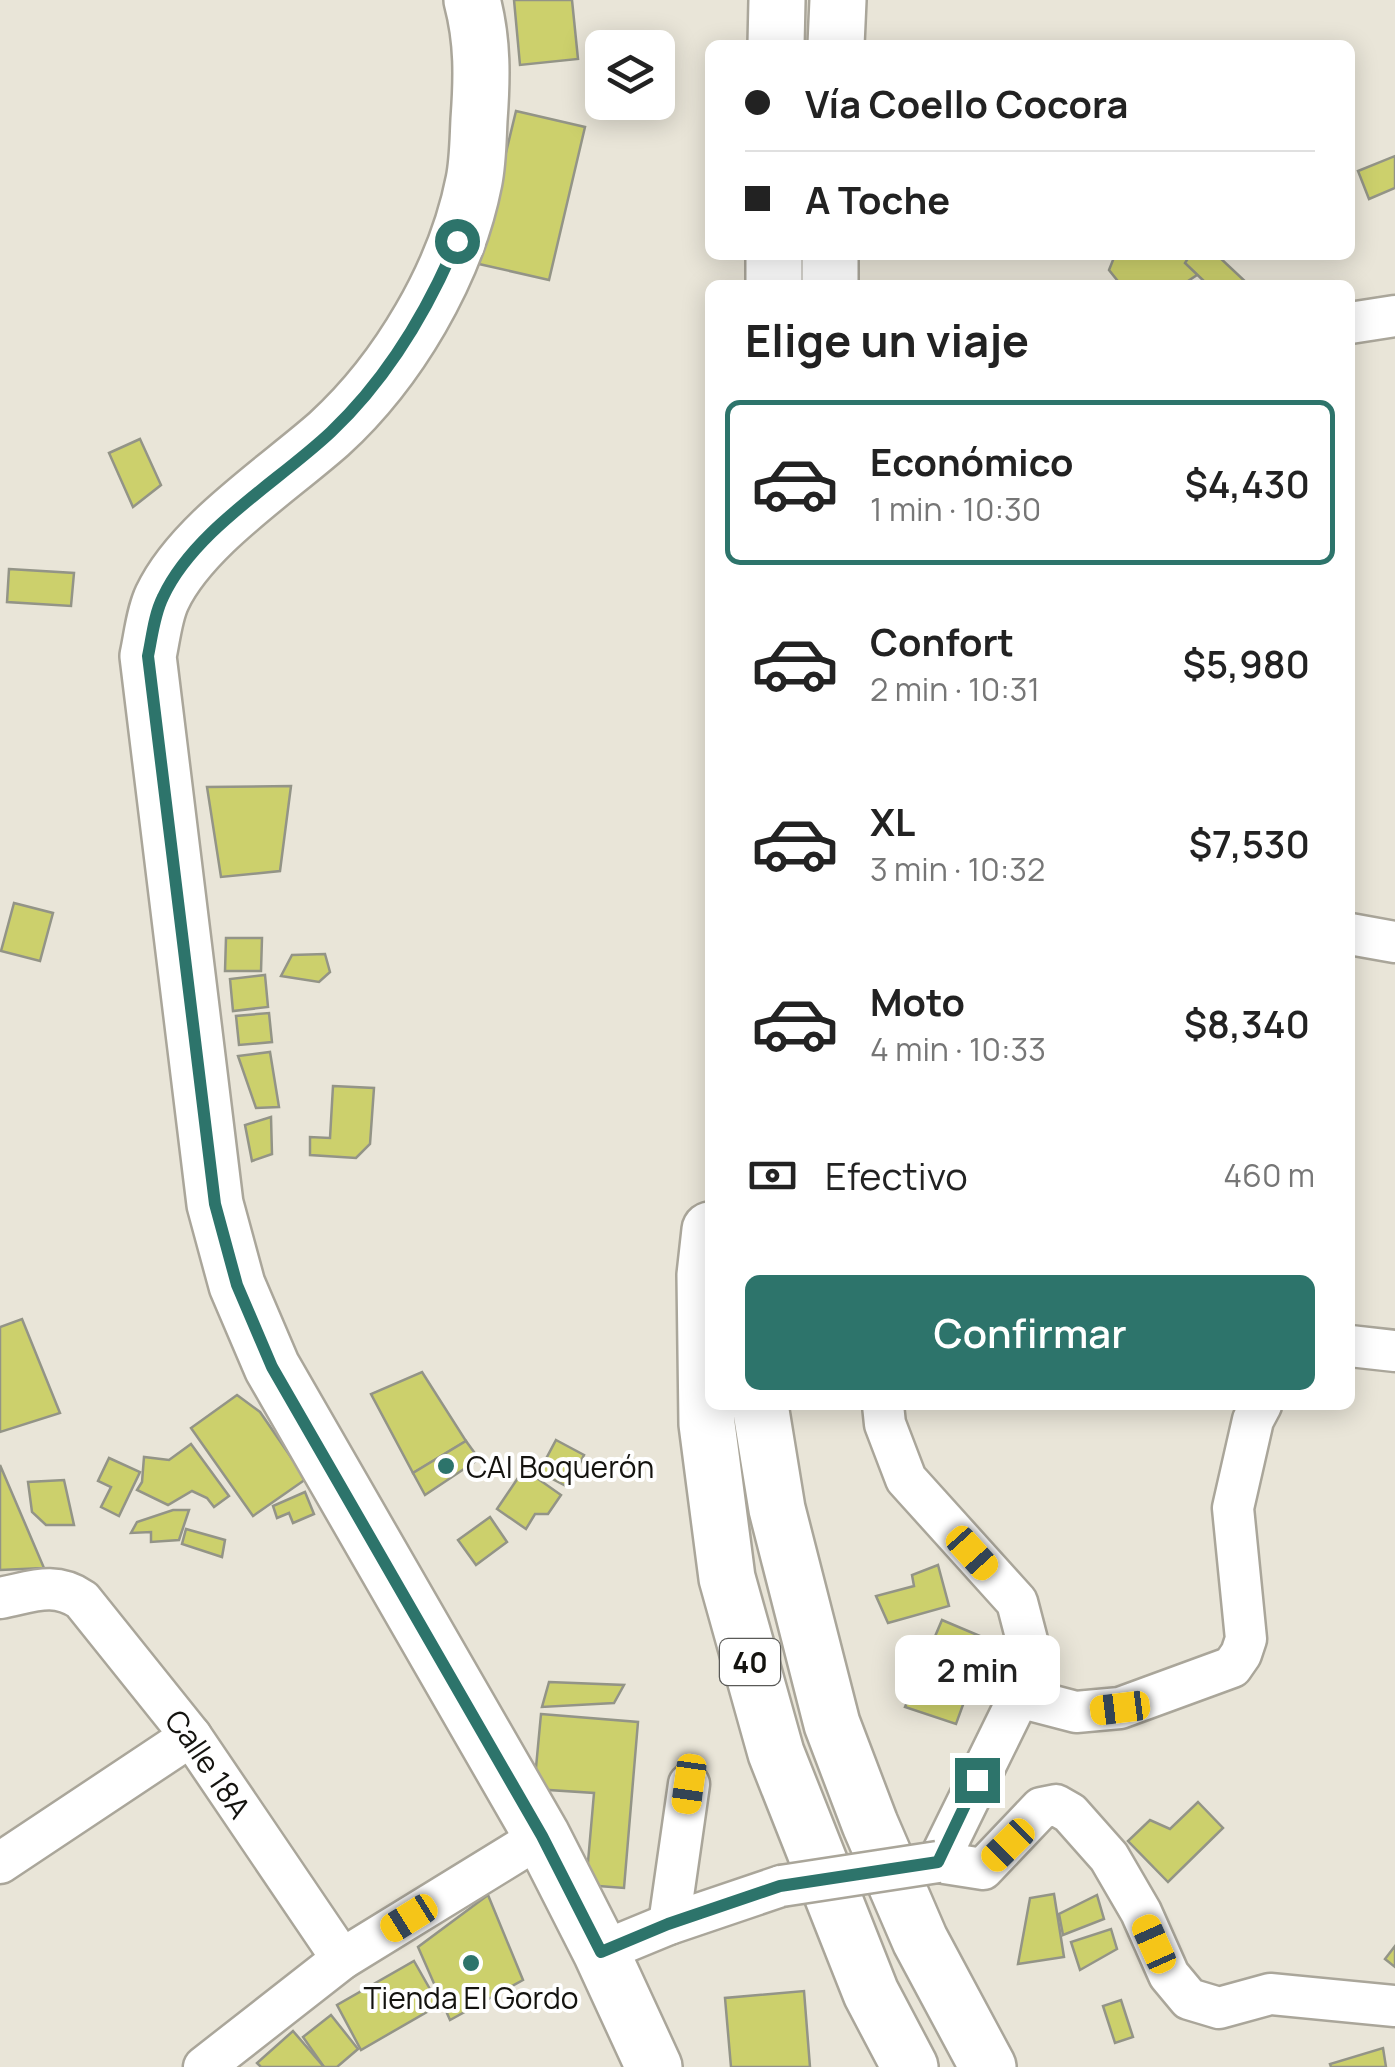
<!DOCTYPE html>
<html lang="es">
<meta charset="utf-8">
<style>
:root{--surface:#fff;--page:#f2f2f2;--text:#222;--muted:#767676;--line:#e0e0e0;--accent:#2d746b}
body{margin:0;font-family:Manrope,sans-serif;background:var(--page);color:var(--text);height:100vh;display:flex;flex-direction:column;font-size:38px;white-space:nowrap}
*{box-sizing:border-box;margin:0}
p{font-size:32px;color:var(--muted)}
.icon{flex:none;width:55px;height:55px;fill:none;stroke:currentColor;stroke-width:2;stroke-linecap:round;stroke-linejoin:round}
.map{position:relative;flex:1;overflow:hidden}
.sheet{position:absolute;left:705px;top:280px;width:650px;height:1130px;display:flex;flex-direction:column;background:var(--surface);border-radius:15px;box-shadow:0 5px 25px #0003}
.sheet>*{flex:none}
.banner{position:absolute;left:705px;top:40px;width:650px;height:220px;border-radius:15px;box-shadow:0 5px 25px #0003;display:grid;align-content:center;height:220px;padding:0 40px;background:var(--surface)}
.tools{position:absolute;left:585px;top:30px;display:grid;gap:20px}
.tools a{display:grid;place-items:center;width:90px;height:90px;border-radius:15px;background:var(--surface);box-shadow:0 5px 25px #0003;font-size:50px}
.end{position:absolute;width:45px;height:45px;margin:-22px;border:12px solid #2d746b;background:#fff;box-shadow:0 0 0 5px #fff}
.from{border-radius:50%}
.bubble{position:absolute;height:70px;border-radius:15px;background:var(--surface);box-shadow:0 5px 25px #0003;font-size:32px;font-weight:600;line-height:70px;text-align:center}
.car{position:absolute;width:30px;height:60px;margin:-30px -15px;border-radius:12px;box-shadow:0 0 8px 2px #0007;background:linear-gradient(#f5c518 24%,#345 0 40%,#f5c518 0 76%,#345 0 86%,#f5c518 0)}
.banner b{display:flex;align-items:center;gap:35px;height:95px;font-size:38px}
.banner b+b{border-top:2px solid var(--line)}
.banner i{width:25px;height:25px;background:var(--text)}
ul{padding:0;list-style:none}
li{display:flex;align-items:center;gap:30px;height:165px;margin:0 20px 15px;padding:0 20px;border:5px solid transparent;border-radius:15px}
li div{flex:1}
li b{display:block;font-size:38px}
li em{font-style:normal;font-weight:600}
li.selected{border-color:var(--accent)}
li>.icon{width:90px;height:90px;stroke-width:1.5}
h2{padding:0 40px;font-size:45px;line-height:120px}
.pay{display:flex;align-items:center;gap:25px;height:110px;padding:0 40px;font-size:38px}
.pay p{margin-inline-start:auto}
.action{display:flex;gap:20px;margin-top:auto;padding:20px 40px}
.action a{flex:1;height:115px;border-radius:15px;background:var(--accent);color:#fff;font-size:40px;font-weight:600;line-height:115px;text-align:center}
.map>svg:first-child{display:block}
.building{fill:#ccd06c;stroke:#939487;stroke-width:2.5}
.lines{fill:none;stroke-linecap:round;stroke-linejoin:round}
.street-casing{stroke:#aaa69a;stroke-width:45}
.primary-casing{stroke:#aaa69a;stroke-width:60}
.highway-casing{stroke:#aaa69a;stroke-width:60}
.street{stroke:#fff;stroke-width:40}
.primary{stroke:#fff;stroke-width:55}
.highway{stroke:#fff;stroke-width:55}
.street-bridge-casing{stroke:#aaa69a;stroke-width:45;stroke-linecap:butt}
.street-bridge{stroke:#fff;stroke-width:40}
.route{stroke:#2d746b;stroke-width:12}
.poi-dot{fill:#2d746b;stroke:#fff;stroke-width:4}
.labels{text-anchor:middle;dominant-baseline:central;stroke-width:8;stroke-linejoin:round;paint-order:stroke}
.shield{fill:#fff;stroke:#5a5a57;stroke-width:2.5}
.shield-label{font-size:28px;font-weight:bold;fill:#14130f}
.poi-label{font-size:30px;fill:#14130f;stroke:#fff;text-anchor:start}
.street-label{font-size:30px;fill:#14130f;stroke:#fff}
</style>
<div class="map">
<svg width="1395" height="2067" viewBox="0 0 1395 2067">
<rect width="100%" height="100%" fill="#e9e5d8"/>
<g class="building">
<path d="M514,0H572L578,59L520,65Z"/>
<path d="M516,111L585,127L549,280L479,264Z"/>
<path d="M1395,156V188L1369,199L1358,171Z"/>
<path d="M1115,255H1217L1221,259L1182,285H1121L1109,270Z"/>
<path d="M1190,255H1217L1249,285H1208L1185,263Z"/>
<path d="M140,439L161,485L133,507L109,453Z"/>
<path d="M9,569L74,573L71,606L7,602Z"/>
<path d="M291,786L280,871L221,877L207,787Z"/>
<path d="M14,903L53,913L40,961L1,951Z"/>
<path d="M226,938H262L261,971H225Z"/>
<path d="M325,954L330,972L319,982L281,976L292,955Z"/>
<path d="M265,975L268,1007L233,1011L230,979Z"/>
<path d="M269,1013L272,1042L239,1045L236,1016Z"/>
<path d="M270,1052L279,1107L256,1108L238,1056Z"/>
<path d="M333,1086L374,1088L370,1144L356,1158L310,1155V1137L330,1138Z"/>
<path d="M271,1117L272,1154L252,1161L245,1125Z"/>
<path d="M22,1319L60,1413L0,1432V1327Z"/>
<path d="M422,1372L466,1441L413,1473L371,1394Z"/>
<path d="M237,1395L260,1412L306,1479L253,1516L191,1428Z"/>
<path d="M556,1440L584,1455L568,1487L539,1472Z"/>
<path d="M466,1441L479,1459L425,1495L413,1473Z"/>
<path d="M191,1444L229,1496L214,1507L207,1498L192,1491L168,1505L137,1490L142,1482L144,1457L169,1460Z"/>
<path d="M109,1458L140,1472L119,1516L101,1507L111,1487L98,1481Z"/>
<path d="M0,1465L44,1568L0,1570Z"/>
<path d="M524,1469L561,1495L548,1514H535L526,1529L497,1509Z"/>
<path d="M64,1480L74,1525H46L32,1512L28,1482Z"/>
<path d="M305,1492L314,1514L293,1523L289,1513L277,1518L273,1506Z"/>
<path d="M173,1510H189L179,1540L151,1542V1532L131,1533L137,1522Z"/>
<path d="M490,1517L507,1542L476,1565L458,1540Z"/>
<path d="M186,1529L225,1540L222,1557L182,1544Z"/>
<path d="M938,1565L949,1606L888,1623L876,1596L914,1586L912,1575Z"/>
<path d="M942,1620L987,1639L956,1724L905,1707Z"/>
<path d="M549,1682L624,1685L614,1703L542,1707Z"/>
<path d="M541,1714L638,1722L624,1888L586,1885L594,1793L534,1789Z"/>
<path d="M1198,1802L1223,1828L1168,1882L1128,1841L1150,1820L1170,1829Z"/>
<path d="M1054,1894L1064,1957L1018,1964L1030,1898Z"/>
<path d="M488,1895L523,1980L450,2020L418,1947Z"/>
<path d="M1097,1895L1104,1919L1063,1935L1059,1914Z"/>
<path d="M1111,1929L1117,1949L1080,1970L1071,1942Z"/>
<path d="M1395,1946V1967L1385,1959Z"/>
<path d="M414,1961L439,2005L361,2050L337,2005Z"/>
<path d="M804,1991L810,2067H731L725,1998Z"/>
<path d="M1121,2000L1133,2037L1115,2043L1103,2006Z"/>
<path d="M331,2015L358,2049L337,2067H324L303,2037Z"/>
<path d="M293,2031L324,2067H261L257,2063Z"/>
<path d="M1383,2048L1386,2067H1331L1330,2064Z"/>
</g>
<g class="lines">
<defs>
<g id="street">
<path d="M1350,323L1395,316"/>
<path d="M1350,934L1395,942"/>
<path d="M1350,1346L1395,1351"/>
<path d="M883,1405L885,1424L906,1479L1017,1602L1029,1648L1028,1677L1019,1697L938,1862L983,1869L1041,1808L1056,1805L1070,1813L1109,1857L1141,1912L1169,1975L1189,1999L1219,2008L1270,1994L1395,2006"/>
<path id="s1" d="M0,1598C32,1592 54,1581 82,1600L191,1736L342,1959"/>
<path d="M1019,1697L1076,1712L1120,1708L1232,1667L1241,1654L1246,1639L1233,1508L1253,1420L1261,1405"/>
<path d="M0,1863L191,1736"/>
<path d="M669,1924L689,1784"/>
<path d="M601,1952L669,1924L781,1886"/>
<path d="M204,2067L342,1959L542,1836"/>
</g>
<path id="primary" d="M472,0C483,41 482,79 479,120C478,140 478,161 474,181C456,273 398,371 329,434C277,480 191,536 162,598C154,615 152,638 148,656L215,1204L237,1285L272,1367L542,1836L601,1952L654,2067"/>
<g id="highway">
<path d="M776,45L777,0"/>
<path d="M836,45L838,0"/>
<path d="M774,285V255"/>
<path d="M830,285V255"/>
<path d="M710,1230L705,1275L707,1424L727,1578L776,1753L871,1993L910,2067"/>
<path d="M760,1405L777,1509L832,1724L870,1824L920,1940L988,2067"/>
</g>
</defs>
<use href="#street" class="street-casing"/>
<use href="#primary" class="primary-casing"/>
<use href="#highway" class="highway-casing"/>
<use href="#street" class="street"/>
<use href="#primary" class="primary"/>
<use href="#highway" class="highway"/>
<defs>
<path id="street-bridge" d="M781,1886L938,1862"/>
</defs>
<use href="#street-bridge" class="street-bridge-casing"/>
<use href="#street-bridge" class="street-bridge"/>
</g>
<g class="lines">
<path class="route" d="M457,241C427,312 388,378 331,432C278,482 194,530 163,597C154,615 152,637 148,656L215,1204L237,1285L272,1367L542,1836L601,1952L668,1924L780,1886L938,1862L977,1780"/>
</g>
<g class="poi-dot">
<circle cx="446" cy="1466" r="10"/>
<circle cx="471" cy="1963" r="10"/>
</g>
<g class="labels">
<rect class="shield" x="720" y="1639" width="60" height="46" rx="8"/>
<g class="shield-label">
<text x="750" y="1662">40</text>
</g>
<g class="poi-label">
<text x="466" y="1466">CAI Boquerón</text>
<text x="471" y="1997" text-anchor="middle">Tienda El Gordo</text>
</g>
<g class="street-label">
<text stroke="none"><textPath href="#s1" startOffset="292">Calle 18A</textPath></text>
</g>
</g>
</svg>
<div class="tools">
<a><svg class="icon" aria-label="layers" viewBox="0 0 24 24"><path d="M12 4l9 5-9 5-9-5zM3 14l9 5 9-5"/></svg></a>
</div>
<i class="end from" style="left:457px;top:241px"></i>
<i class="end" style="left:977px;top:1780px"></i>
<div class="bubble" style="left:895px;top:1635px;width:165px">2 min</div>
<i class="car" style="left:972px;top:1553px;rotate:138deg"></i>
<i class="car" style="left:1120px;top:1708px;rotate:263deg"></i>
<i class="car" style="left:689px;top:1784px;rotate:188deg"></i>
<i class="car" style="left:1008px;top:1845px;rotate:225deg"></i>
<i class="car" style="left:409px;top:1918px;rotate:238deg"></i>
<i class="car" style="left:1154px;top:1944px;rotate:336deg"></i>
<div class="banner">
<b><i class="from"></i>Vía Coello Cocora</b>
<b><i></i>A Toche</b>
</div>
<section class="sheet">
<h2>Elige un viaje</h2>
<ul>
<li class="selected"><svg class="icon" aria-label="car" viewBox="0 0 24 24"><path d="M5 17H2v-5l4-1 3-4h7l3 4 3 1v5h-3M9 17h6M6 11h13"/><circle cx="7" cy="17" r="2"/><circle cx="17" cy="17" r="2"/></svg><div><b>Económico</b><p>1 min · 10:30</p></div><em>$4,430</em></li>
<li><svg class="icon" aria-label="car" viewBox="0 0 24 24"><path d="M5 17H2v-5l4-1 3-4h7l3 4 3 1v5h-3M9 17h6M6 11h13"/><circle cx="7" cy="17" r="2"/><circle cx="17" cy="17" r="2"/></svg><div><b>Confort</b><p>2 min · 10:31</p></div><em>$5,980</em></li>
<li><svg class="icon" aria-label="car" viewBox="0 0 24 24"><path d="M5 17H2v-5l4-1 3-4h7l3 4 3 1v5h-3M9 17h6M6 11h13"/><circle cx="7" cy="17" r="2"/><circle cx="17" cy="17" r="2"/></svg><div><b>XL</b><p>3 min · 10:32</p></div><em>$7,530</em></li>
<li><svg class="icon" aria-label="car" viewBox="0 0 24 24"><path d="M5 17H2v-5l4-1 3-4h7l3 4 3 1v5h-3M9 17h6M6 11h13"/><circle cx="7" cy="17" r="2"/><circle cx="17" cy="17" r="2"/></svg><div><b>Moto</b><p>4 min · 10:33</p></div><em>$8,340</em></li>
</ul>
<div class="pay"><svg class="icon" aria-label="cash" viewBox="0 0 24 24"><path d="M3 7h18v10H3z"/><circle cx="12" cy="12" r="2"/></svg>Efectivo<p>460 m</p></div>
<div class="action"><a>Confirmar</a></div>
</section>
</div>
